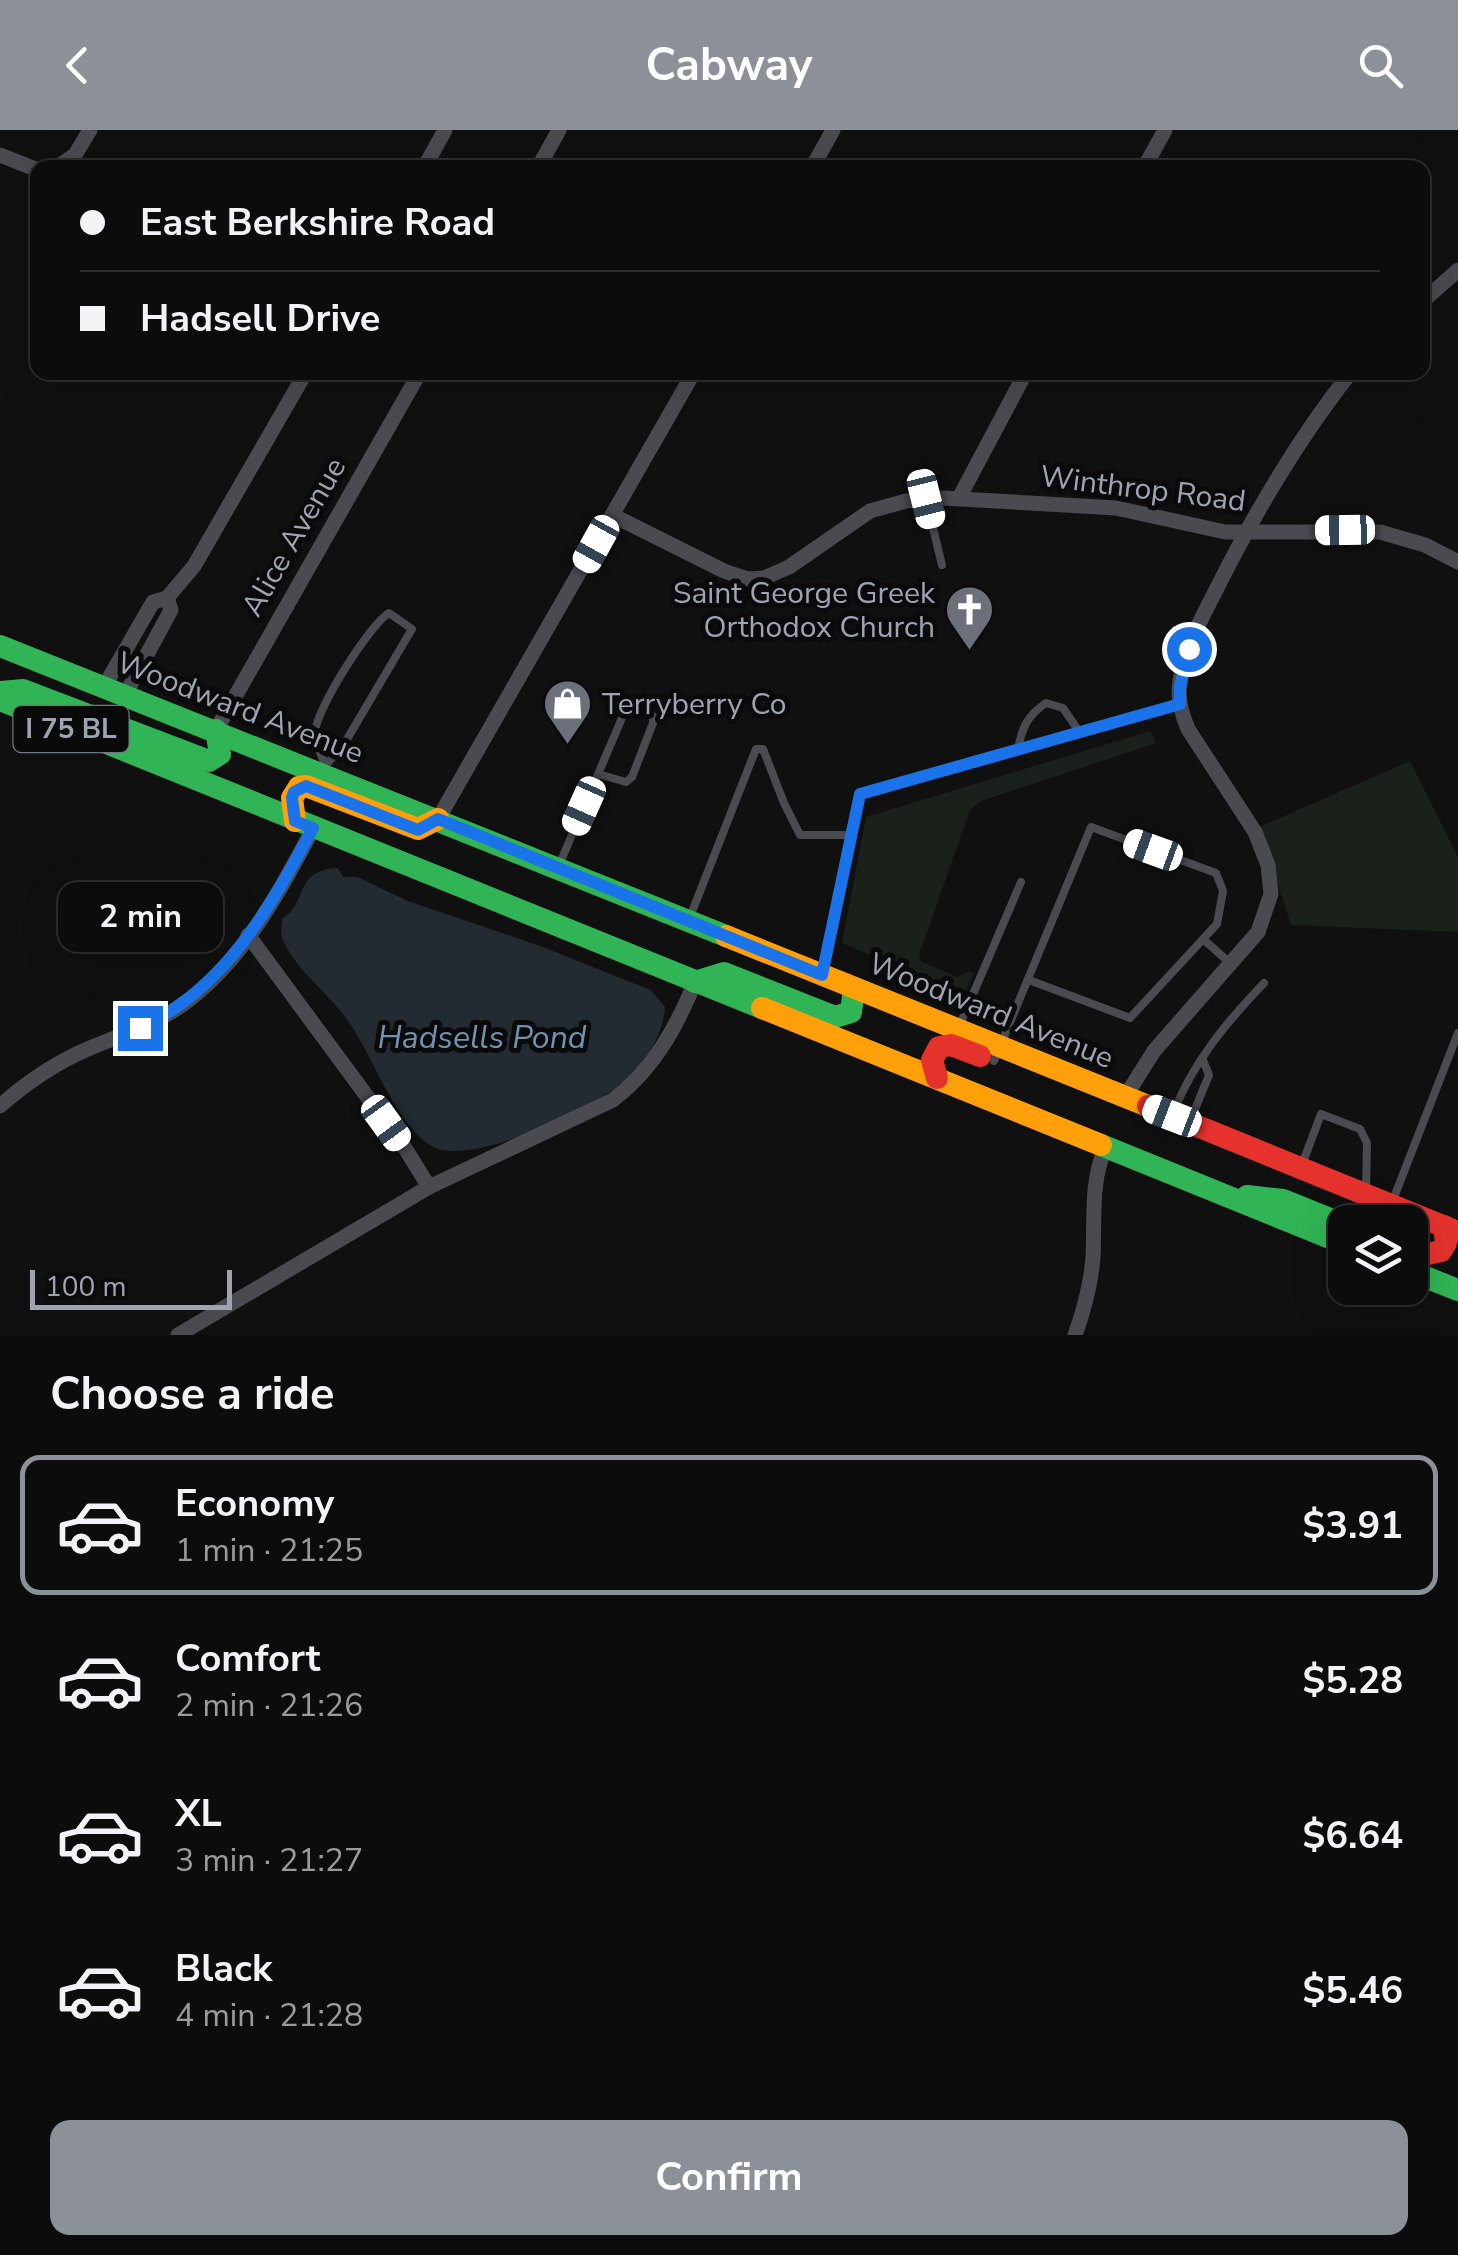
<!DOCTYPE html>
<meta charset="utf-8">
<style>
:root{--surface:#0c0c0c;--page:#1a1a1a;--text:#f1f3f6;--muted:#9a9b9d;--line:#2c2c2d;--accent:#8c9099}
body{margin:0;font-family:"Nunito Sans",sans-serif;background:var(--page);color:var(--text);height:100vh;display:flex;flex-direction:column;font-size:38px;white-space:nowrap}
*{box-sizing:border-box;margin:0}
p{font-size:32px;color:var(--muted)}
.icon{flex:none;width:55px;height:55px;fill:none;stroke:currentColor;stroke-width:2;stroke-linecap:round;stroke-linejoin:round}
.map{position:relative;height:1205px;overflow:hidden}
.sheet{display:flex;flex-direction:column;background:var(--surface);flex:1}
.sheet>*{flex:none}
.hud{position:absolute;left:30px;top:30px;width:1400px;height:220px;border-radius:20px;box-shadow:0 10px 40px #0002,0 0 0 2px var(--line);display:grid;align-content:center;height:220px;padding:0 50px;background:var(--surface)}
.tools{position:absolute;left:1328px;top:1075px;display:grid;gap:20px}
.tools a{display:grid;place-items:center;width:100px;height:100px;border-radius:20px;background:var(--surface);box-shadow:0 10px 40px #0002,0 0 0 2px var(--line);font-size:50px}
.scale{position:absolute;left:30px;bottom:25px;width:202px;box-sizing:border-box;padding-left:10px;border:5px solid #9ea4b3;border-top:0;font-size:28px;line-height:35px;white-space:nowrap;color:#9ea4b3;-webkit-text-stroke:8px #0a0a0b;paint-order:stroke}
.end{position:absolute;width:45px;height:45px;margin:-22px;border:12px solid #1a73e8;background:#fff;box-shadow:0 0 0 5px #fff}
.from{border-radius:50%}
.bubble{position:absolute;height:70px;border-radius:20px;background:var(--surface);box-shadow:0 10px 40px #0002,0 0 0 2px var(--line);font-size:32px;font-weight:700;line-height:70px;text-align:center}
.car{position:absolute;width:30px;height:60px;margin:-30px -15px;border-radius:12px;box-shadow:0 0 8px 2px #0007;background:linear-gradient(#fff 24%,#345 0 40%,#fff 0 76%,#345 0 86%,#fff 0)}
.hud b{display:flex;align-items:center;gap:35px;height:95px;font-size:38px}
.hud b+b{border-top:2px solid var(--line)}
.hud i{width:25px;height:25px;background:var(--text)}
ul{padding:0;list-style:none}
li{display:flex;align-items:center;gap:30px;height:140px;margin:0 20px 15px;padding:0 30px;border:5px solid transparent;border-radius:20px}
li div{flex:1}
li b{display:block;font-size:38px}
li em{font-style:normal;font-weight:700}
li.current{border-color:var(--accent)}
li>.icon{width:90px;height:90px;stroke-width:1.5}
h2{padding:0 50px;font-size:45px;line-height:120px}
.action{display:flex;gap:20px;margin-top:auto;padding:20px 50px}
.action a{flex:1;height:115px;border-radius:20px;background:var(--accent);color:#fff;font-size:40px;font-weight:700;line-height:115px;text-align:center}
header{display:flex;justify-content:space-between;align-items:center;height:130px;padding:0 50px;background:var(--accent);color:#fff;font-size:45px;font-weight:700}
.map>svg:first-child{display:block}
.green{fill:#1a201a}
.water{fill:#232a32}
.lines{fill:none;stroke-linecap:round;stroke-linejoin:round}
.lane{stroke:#494b50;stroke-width:8}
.street{stroke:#494b50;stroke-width:15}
.fast{stroke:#30b455;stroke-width:22}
.slow{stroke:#ff9f0a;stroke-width:22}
.jam{stroke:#e5322d;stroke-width:22}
.route{stroke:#1a73e8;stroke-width:12}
.labels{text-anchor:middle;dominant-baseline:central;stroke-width:10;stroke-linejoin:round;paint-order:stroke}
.shield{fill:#0a0a0b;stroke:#727681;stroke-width:2.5}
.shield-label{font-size:28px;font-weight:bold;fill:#9ea4b3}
.street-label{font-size:30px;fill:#9ea4b3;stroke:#0a0a0b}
.poi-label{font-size:30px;fill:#9ea4b3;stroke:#0a0a0b;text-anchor:end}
.water-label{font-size:32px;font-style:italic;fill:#7193b2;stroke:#0a0a0b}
</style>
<header><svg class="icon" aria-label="back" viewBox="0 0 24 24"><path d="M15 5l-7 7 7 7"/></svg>Cabway<svg class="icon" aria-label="search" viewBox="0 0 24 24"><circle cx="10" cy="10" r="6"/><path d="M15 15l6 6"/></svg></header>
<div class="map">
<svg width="1458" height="1205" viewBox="0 0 1458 1205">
<rect width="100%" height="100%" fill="#101010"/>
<g class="green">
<path d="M1150,601L1156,613L981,671L970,680L919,825L922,832L957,847L968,842L974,843L964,865L842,813L866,687Z"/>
<path d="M1410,631L1458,727V802L1291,795L1259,697Z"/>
</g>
<path class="water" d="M338,738L343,747H357L408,771L543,817L615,846L651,860L665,877C664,903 645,933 626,950C594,978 476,1035 436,1018C397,1001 373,924 346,888C327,862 296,840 283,810C280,802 281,795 283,788C308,774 293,740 338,738Z"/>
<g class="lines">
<g class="lane">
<path d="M926,369L942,435"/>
<path d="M1018,619C1022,597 1028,585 1046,573L1063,578L1078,600"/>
<path d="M324,637L343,616L412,499L389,483C370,494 314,582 315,604C315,614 322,626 325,635"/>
<path d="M560,733L625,581L632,578L653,586V593L632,647L626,652L598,644"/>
<path d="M690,787L756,619H763L784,673L800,705H849"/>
<path d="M1203,809L1230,833"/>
<path d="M823,841L860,665L1180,574"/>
<path d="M959,897L1021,752"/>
<path d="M994,931L1091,697L1216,743L1223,761L1217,794L1130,888L1029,850"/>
<path d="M1174,981C1194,931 1226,893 1264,853"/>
<path d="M1191,989L1209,945L1203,930"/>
<path d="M1303,1032L1321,984L1360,999L1367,1013L1366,1060"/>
<path d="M1393,1070L1458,903"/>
</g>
<g class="street">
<path d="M0,25L38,40"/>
<path d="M56,38L75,25L90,0"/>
<path d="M424,38L445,0"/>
<path d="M538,38L559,0"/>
<path d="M812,38L833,0"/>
<path d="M1144,38L1165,0"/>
<path d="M1422,172L1458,140"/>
<path d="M959,368L1026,242"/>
<path d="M612,385L724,441L748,449L764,448L789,437L870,381L906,371L943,368L1116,378L1225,402H1380L1425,415L1458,432"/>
<path d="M104,557L153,472L167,468L194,436L306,242"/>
<path d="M125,565L171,480L167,468"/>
<path d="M216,600L420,242"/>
<path d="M438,689L694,242"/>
<path d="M248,805L405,1018L429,1057"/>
<path d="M1125,967L1154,921L1258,802L1271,764L1268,735L1255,702L1188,599C1183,587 1179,575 1179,561C1181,525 1200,491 1216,460C1254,384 1298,309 1351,242"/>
<path d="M0,976C27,952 57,932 90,918C116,907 143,898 168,884C236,844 277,766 313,699"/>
<path d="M178,1205L429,1057L613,970C653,940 676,898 695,852"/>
<path d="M1075,1205C1084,1180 1091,1154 1093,1127C1095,1087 1090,1053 1106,1016"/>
</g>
<g class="fast">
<path d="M0,516L726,806"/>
<path d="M0,562L23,560L209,631L220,624L216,600"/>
<path d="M0,570L762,878"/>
<path d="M695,852L724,843L835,887L851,882L854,859"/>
<path d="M1101,1015L1345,1114"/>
<path d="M1247,1066L1283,1070L1345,1095"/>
<path d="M1410,1141L1458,1160"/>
</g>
<g class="slow">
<path d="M295,691L292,668L299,657L306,656L418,699L438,689"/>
<path d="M726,806L1148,976"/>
<path d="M762,878L1101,1015"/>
</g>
<g class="jam">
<path d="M937,948L932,930L939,917L951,915L980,926"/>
<path d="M1148,976L1458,1102"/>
<path d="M1410,1121L1423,1125L1441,1121L1446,1113L1444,1096"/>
</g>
</g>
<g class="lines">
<path class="route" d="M140,898C225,859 270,778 313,698L295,691L292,668L294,662L306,656L418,700L438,689L822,845L860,664L1180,574V557L1189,519"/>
</g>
<defs>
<symbol id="church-pin" viewBox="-11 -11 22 30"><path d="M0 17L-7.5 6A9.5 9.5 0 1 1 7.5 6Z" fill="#6c707a" stroke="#0a0a0b"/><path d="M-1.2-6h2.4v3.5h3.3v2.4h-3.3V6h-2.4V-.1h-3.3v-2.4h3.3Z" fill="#fff"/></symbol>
<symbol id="shop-pin" viewBox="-11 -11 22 30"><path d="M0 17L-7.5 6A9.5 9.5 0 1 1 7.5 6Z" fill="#6c707a" stroke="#0a0a0b"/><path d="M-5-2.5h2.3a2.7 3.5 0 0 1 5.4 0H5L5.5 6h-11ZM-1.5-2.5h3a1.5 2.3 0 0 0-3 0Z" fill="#fff"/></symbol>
</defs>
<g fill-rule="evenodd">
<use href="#church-pin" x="942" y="452" width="55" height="75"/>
<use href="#shop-pin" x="540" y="546" width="55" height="75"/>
</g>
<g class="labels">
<rect class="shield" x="13.5" y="576" width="115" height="46" rx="8"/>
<g class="shield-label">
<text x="71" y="599">I 75 BL</text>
</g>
<g class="street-label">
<text transform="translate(1143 359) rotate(7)">Winthrop Road</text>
<text transform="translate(294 407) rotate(-60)">Alice Avenue</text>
<text transform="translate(240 578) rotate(21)">Woodward Avenue</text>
<text transform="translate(991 881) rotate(22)">Woodward Avenue</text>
</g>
<g class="poi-label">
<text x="935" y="463">Saint George Greek<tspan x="935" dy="34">Orthodox Church</tspan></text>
<text x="602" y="574" text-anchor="start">Terryberry Co</text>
</g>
<g class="water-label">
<text x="482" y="907">Hadsells Pond</text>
</g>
</g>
</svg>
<div class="tools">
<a><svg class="icon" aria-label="layers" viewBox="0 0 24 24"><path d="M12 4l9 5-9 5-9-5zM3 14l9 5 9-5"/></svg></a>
</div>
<div class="scale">100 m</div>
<i class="end from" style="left:1189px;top:519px"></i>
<i class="end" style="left:140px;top:898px"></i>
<div class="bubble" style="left:58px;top:752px;width:165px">2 min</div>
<i class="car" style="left:926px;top:369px;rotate:166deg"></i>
<i class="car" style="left:1345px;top:400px;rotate:269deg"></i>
<i class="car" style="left:596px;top:414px;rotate:209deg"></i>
<i class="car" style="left:584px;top:676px;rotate:204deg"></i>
<i class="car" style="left:1153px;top:720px;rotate:290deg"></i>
<i class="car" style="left:1172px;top:986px;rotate:291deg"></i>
<i class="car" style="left:386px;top:993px;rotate:144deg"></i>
<div class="hud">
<b><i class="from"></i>East Berkshire Road</b>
<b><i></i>Hadsell Drive</b>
</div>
</div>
<section class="sheet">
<h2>Choose a ride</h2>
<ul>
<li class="current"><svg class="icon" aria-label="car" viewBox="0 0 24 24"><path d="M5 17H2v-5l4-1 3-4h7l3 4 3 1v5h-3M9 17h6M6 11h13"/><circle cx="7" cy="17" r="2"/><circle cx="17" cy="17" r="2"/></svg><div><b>Economy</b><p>1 min · 21:25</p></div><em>$3.91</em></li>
<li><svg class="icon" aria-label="car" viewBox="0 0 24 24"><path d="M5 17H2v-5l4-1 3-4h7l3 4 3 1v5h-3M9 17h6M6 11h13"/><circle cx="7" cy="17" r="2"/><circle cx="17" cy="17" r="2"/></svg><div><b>Comfort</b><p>2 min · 21:26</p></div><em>$5.28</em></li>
<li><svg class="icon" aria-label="car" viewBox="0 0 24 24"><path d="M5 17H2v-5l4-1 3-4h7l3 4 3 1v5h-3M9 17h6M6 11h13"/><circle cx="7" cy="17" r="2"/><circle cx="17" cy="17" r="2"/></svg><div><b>XL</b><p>3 min · 21:27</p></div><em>$6.64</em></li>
<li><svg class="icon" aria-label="car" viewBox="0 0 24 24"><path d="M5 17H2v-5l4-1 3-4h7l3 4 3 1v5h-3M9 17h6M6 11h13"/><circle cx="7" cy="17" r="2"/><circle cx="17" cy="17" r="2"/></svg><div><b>Black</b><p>4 min · 21:28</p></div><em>$5.46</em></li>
</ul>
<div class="action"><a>Confirm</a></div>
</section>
